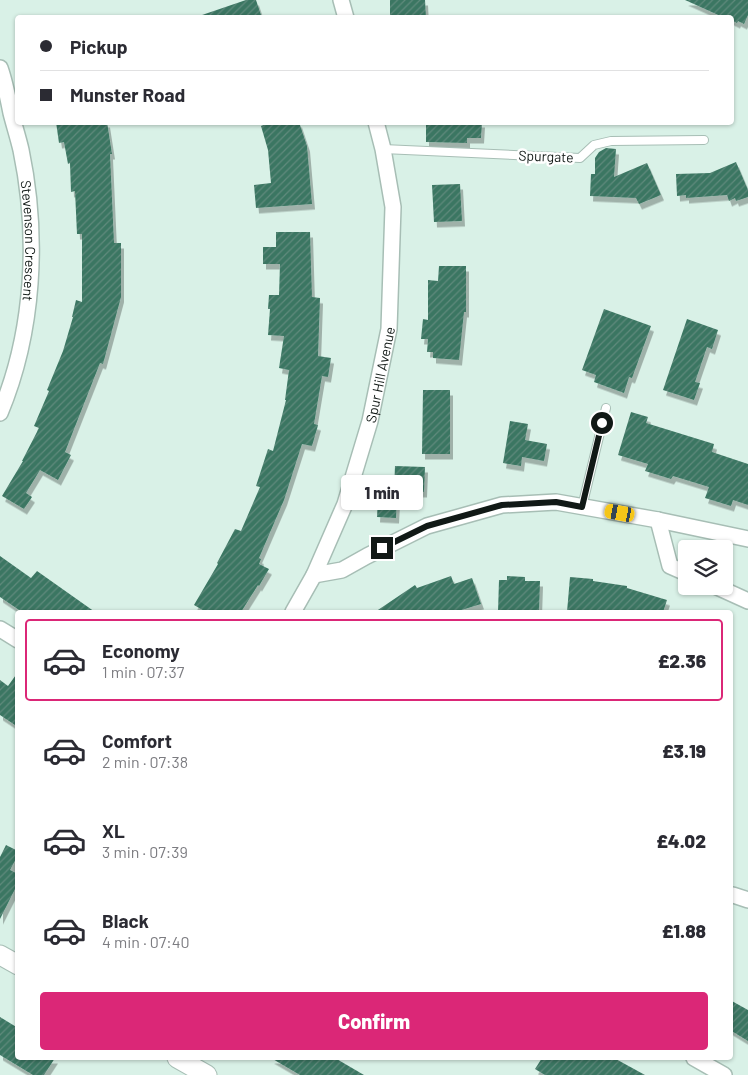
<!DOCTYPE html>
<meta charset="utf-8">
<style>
:root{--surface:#fff;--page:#f7f7f7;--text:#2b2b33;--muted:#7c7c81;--line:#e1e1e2;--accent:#db2777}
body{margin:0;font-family:Barlow,sans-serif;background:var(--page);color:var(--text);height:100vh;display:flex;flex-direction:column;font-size:19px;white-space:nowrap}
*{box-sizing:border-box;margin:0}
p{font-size:16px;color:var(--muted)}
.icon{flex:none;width:28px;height:28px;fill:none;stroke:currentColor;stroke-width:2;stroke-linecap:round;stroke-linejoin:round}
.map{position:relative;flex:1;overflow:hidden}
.panel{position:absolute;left:15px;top:610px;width:718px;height:450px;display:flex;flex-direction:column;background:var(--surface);border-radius:5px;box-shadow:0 1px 4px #0004}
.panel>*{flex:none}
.hud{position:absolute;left:15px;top:15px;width:719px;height:110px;border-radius:5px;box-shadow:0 1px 4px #0004;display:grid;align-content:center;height:110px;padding:0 25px;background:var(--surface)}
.controls{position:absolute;left:678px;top:540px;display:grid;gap:10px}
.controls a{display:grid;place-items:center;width:55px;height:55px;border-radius:5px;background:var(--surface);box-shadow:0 1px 4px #0004;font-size:25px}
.end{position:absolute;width:22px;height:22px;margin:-11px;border:6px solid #111916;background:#fff;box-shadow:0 0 0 2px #fff}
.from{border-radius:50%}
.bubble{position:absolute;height:35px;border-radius:5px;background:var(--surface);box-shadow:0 1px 4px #0004;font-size:16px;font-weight:800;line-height:35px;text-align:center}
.car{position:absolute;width:15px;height:30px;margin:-15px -8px;border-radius:6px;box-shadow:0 0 4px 1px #0007;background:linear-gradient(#f5c518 24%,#345 0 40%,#f5c518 0 76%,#345 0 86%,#f5c518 0)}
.hud b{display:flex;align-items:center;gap:18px;height:48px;font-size:19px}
.hud b+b{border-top:1px solid var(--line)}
.hud i{width:12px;height:12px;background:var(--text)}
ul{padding:9px 0 0;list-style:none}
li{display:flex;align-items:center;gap:15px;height:82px;margin:0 10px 8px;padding:0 15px;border:2px solid transparent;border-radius:5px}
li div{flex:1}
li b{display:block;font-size:19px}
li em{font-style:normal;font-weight:800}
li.on{border-color:var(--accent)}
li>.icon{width:45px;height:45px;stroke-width:1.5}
.action{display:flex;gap:10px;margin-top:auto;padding:10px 25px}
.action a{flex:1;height:58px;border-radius:5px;background:var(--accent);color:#fff;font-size:20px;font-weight:800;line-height:58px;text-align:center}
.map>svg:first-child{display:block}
.building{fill:url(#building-hatch);filter:url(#shadow)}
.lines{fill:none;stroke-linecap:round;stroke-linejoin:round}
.service-casing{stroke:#a7beb5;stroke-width:10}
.minor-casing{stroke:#a7beb5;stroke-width:18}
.tertiary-casing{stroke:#a7beb5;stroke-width:21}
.service{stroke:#fff;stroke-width:8}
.minor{stroke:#fff;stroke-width:15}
.tertiary{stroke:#fff;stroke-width:19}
.route{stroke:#111916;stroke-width:6}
.labels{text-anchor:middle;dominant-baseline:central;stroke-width:5;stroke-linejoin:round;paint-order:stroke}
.street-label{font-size:14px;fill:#111916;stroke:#fff}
</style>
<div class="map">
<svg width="748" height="1075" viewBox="0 0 748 1075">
<defs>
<pattern id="building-hatch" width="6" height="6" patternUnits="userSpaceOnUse" patternTransform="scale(1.25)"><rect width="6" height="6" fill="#3b7662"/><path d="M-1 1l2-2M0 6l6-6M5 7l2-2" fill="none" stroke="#608a7c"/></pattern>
<filter id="shadow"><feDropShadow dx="3" dy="5.5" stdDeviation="0" flood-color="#0004"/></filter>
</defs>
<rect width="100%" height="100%" fill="#d9f1e7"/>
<g class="building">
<path d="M246,0H256L262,18H202V15Z"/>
<path d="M390,0H425L426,18H390Z"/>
<path d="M685,0H748V15L744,24L738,21L737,23L731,20V18H725Z"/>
<path d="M56,122H107L112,154H110L114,243H121V297L103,364L100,363L65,452L71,455L58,480L40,470L26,493L32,497L24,509L2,496L23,461H22L39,428L34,426L49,391L47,390L63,351L73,317H72L76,300L82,302V234H77L75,191L71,192L70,163L68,164L64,142L59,143Z"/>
<path d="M271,122H299L307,146L312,204L256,208L254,185L271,183L268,150L261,126Z"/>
<path d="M446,122H482L481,138H467V143L426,142V124H446Z"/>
<path d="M606,148L616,149L614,177L647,163L661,195L639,204L636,198L590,196L591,174H595V158L599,152Z"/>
<path d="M736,162L748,190V197L736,201L735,198L729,201L727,195L686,198V195L677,196L676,174L710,173Z"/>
<path d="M460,184L462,221L434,222L432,185Z"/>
<path d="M276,232H310L312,297L320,298L318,356L331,358L328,377L322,376L314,424L318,425L312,446L302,444L284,500L259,558L261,559L259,564L269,569L259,586L258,585L241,612H206L194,605L218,564L217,563L235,529L241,531L260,487L256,486L268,449L273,451L286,400H285L289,370L279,368L284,336L268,335L270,309H268L269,295H279L280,264H263V247H276Z"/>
<path d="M439,266H466V312H464L459,360L433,358V352H427L428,339H421L423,319L428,320V280L438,281Z"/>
<path d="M604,309L651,326L632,378L629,377L624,393L594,382L596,375L582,370Z"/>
<path d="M687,319L718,330L712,349L707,347L695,382L700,383L694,400L663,390Z"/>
<path d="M423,390H450V454H422Z"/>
<path d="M631,412L648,417L646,423L714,444L712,452L748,464V505L733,500L731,506L705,498L709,487L673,476L671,479L645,471L648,464L618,455Z"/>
<path d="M510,421L528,424L525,440L547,444L544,461L522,457L521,466L503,463Z"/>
<path d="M395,466L425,467L424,492L394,491Z"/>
<path d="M378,499L397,500L396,518L377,517Z"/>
<path d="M0,556L31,578L37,571L95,612H22L0,597Z"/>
<path d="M451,576L454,584L472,578L481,604L455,612H375L415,585L417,588Z"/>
<path d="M507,576L525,577V581H540L539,611L498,612L499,580H507Z"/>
<path d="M570,577L593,579V581L627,586V588L667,600L663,612H567Z"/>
<path d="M18,672V727L0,715V680L8,686Z"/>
<path d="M6,845L18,851V855L10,870L18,874V883L0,919V857Z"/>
<path d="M730,1000L748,1010V1041L730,1030Z"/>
<path d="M0,1017L18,1028V1058H55L44,1075H33L0,1055Z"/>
<path d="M271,1058H335L364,1075H300Z"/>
<path d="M542,1058H614L645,1075H545L535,1069Z"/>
</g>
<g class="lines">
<defs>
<g id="service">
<path d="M383,149L580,158L594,145L611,141L704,140"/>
<path d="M582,507L606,408"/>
</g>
<g id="minor">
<path d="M341,0L346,18"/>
<path id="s1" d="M0,68C5,82 8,98 11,113C14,125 18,137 21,150C39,236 34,332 0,413"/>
<path d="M658,520L670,566L686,573"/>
<path d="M314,575L342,570L367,556L427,526L502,505L556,502L658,520L748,539"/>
<path d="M715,586L748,601"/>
<path id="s2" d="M293,612L314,575L345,504L370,421L389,329L393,207L383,149L376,122"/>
<path d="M0,629L18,640"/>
<path d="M730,895H733L748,900"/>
<path d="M694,1058L724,1075"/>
</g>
<g id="tertiary">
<path d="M0,955L18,965"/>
<path d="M177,1058L207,1075"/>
</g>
</defs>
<use href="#service" class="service-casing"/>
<use href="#minor" class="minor-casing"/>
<use href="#tertiary" class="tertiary-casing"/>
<use href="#service" class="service"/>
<use href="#minor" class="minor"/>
<use href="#tertiary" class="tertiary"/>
</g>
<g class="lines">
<path class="route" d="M382,548L427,526L502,505L556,502L582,507L602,423"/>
</g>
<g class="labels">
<g class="street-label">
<text transform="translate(546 156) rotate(2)">Spurgate</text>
<text stroke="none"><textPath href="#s1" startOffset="176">Stevenson Crescent</textPath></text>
<text stroke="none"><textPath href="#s2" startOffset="254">Spur Hill Avenue</textPath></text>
</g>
</g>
</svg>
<div class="controls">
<a><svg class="icon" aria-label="layers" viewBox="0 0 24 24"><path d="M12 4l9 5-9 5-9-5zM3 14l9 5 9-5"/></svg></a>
</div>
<i class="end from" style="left:602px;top:423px"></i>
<i class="end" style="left:382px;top:548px"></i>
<div class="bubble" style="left:341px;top:475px;width:82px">1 min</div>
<i class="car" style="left:620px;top:513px;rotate:280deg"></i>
<div class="hud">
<b><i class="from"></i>Pickup</b>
<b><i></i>Munster Road</b>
</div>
<section class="panel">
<ul>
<li class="on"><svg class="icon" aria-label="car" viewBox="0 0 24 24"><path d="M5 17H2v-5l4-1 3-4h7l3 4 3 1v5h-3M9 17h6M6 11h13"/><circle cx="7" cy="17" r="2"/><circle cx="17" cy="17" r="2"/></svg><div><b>Economy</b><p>1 min · 07:37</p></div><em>£2.36</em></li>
<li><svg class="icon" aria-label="car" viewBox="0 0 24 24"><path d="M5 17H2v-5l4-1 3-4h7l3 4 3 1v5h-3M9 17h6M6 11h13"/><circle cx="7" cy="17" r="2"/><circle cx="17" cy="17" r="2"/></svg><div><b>Comfort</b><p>2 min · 07:38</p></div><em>£3.19</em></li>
<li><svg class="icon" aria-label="car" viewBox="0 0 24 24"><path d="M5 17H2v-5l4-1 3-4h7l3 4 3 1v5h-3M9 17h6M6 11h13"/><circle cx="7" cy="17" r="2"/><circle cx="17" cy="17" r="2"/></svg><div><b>XL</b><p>3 min · 07:39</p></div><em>£4.02</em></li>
<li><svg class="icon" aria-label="car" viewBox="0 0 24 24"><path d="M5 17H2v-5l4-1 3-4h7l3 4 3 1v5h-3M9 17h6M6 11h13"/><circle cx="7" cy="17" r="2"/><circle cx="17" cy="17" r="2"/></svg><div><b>Black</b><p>4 min · 07:40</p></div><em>£1.88</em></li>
</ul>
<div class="action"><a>Confirm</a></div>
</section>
</div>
